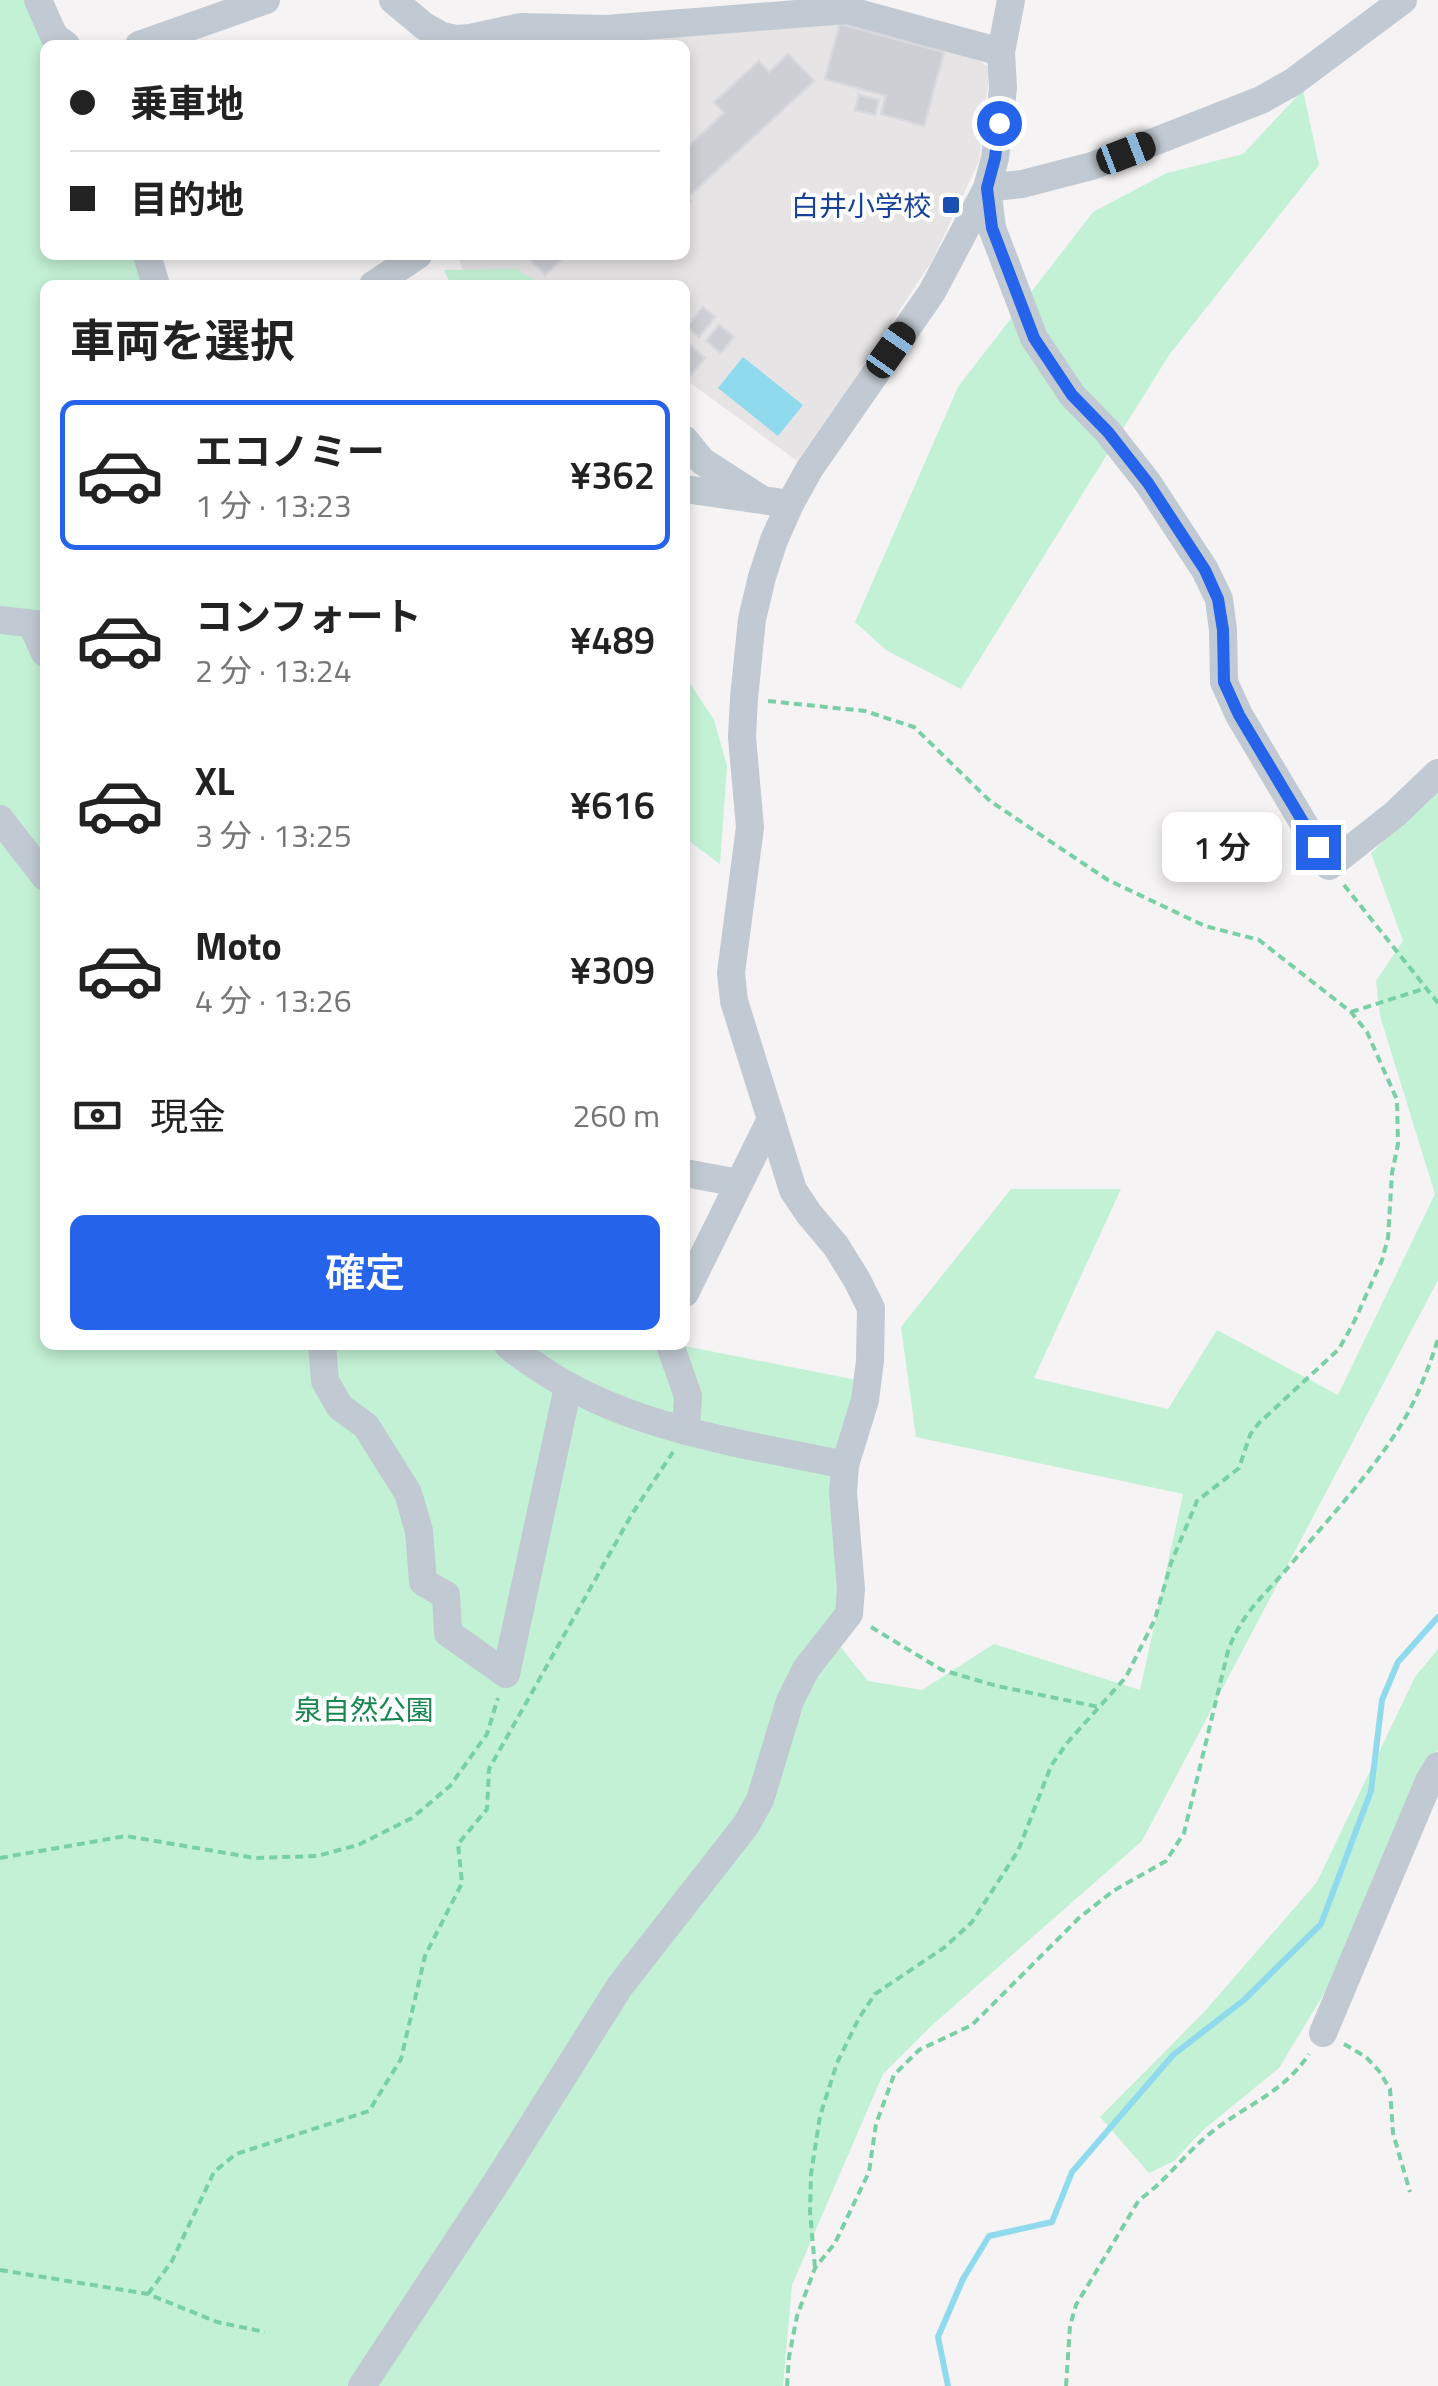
<!DOCTYPE html>
<html lang="ja">
<meta charset="utf-8">
<style>
:root{--surface:#fff;--page:#f2f2f2;--text:#222;--muted:#767676;--line:#e0e0e0;--accent:#2563eb}
body{margin:0;font-family:"Titillium Web","Noto Sans JP",sans-serif;background:var(--page);color:var(--text);height:100vh;display:flex;flex-direction:column;font-size:38px;white-space:nowrap}
*{box-sizing:border-box;margin:0}
p{font-size:32px;color:var(--muted)}
.icon{flex:none;width:55px;height:55px;fill:none;stroke:currentColor;stroke-width:2;stroke-linecap:round;stroke-linejoin:round}
.map{position:relative;flex:1;overflow:hidden}
.details{position:absolute;left:40px;top:280px;width:650px;height:1070px;display:flex;flex-direction:column;background:var(--surface);border-radius:15px;box-shadow:0 5px 15px #0003}
.details>*{flex:none}
.hud{position:absolute;left:40px;top:40px;width:650px;height:220px;border-radius:15px;box-shadow:0 5px 15px #0003;display:grid;align-content:center;height:220px;padding:0 30px;background:var(--surface)}
.end{position:absolute;width:45px;height:45px;margin:-22px;border:12px solid #2563eb;background:#fff;box-shadow:0 0 0 5px #fff}
.from{border-radius:50%}
.bubble{position:absolute;height:70px;border-radius:15px;background:var(--surface);box-shadow:0 5px 15px #0003;font-size:32px;font-weight:600;line-height:70px;text-align:center}
.car{position:absolute;width:30px;height:60px;margin:-30px -15px;border-radius:12px;box-shadow:0 0 8px 2px #0007;background:linear-gradient(#222 24%,#8ab4d8 0 40%,#222 0 76%,#8ab4d8 0 86%,#222 0)}
.hud b{display:flex;align-items:center;gap:35px;height:95px;font-size:38px}
.hud b+b{border-top:2px solid var(--line)}
.hud i{width:25px;height:25px;background:var(--text)}
ul{padding:0;list-style:none}
li{display:flex;align-items:center;gap:30px;height:150px;margin:0 20px 15px;padding:0 10px;border:5px solid transparent;border-radius:15px}
li div{flex:1}
li b{display:block;font-size:38px}
li em{font-style:normal;font-weight:600}
li.active{border-color:var(--accent)}
li>.icon{width:90px;height:90px;stroke-width:1.5}
h2{padding:0 30px;font-size:45px;line-height:120px}
.pay{display:flex;align-items:center;gap:25px;height:110px;padding:0 30px;font-size:38px}
.pay p{margin-inline-start:auto}
.cta{display:flex;gap:20px;margin-top:auto;padding:20px 30px}
.cta a{flex:1;height:115px;border-radius:15px;background:var(--accent);color:#fff;font-size:40px;font-weight:600;line-height:115px;text-align:center}
.map>svg:first-child{display:block}
.education{fill:#e6e4e5}
.green{fill:#c3f1d5}
.water{fill:#90daee}
.lines{fill:none;stroke-linecap:round;stroke-linejoin:round}
.stream{stroke:#90daee;stroke-width:6}
.building{fill:#cdcfd5;stroke:#d7d9de;stroke-width:2.5}
.path{stroke:#7ad0a6;stroke-width:4;stroke-dasharray:8 5;stroke-linecap:butt}
.minor{stroke:#c1cad2;stroke-width:28}
.route{stroke:#2563eb;stroke-width:12}
.transit-dot{fill:#1a4fb4;stroke:#fff;stroke-width:4}
.labels{text-anchor:middle;dominant-baseline:central;stroke-width:8;stroke-linejoin:round;paint-order:stroke}
.transit-label{font-size:28px;fill:#164399;stroke:#fff;text-anchor:end}
.park-label{font-size:28px;fill:#17864f;stroke:#fff}
</style>
<div class="map">
<svg width="1438" height="2386" viewBox="0 0 1438 2386">
<rect width="100%" height="100%" fill="#f5f3f3"/>
<path class="education" d="M848,20L962,49L990,68L979,161L932,261L849,387L797,461L685,379V285H467L458,255H685V45H614L623,42Z"/>
<g class="green">
<path d="M0,0H30L45,45V255H141L151,285H45V1345H679L857,1380L841,1591L834,1615L826,1629L868,1681L922,1690L994,1644L1140,1690L1183,1494L916,1437L901,1327L1011,1189H1121L1034,1378L1168,1409L1217,1330L1338,1395L1435,1194L1380,1016L1376,981L1403,941L1371,853L1438,789V1280L1142,1841L930,2027L883,2074L792,2285L783,2386H0Z"/>
<path d="M1303,90L1319,165L1169,355L961,689L886,650L855,622L958,387L1093,212L1167,173L1243,154Z"/>
<path d="M517,269L540,285H451L444,270Z"/>
<path d="M685,676L714,720L727,766L720,864L685,838Z"/>
<path d="M1438,1649V1749L1427,1767L1351,1949L1279,2068L1202,2131L1174,2161L1149,2173L1100,2117L1205,2011L1317,1882L1415,1677Z"/>
</g>
<path class="water" d="M743,357L803,405L778,436L718,388Z"/>
<g class="lines">
<path class="stream" d="M948,2386L938,2337L963,2279L989,2236L1052,2222L1072,2172L1173,2055L1244,2000L1321,1924L1371,1791L1382,1700L1398,1662L1438,1617"/>
</g>
<g class="building">
<path d="M840,24L944,52L924,126L881,114L886,96L825,79Z"/>
<path d="M788,54L814,81L688,197L691,201L685,206V142L689,146L724,113L714,102L759,61L769,72Z"/>
<path d="M859,95L879,100L875,115L855,110Z"/>
<path d="M526,255H560L563,258L545,275Z"/>
<path d="M703,307L715,317L699,337L687,327Z"/>
<path d="M719,325L734,337L721,353L706,341Z"/>
<path d="M685,341L705,358L691,375L685,370Z"/>
</g>
<g class="lines">
<g class="path">
<path d="M768,701L865,711L914,727L990,801L1108,880L1205,926L1259,940L1351,1012L1367,1032L1397,1100L1398,1144L1392,1173L1388,1238L1382,1260L1354,1322L1339,1349L1259,1423L1250,1435L1239,1468L1197,1501L1171,1563L1155,1619L1126,1677L1067,1743L1051,1766L1018,1851L972,1922L945,1947L875,1994L859,2018L837,2063L820,2116L811,2174L810,2211L815,2268"/>
<path d="M1344,885L1438,1003"/>
<path d="M1351,1012L1423,989"/>
<path d="M871,1627L942,1670L997,1686L1099,1707"/>
<path d="M0,1858L126,1836L255,1858L317,1856L358,1845L412,1818L450,1786L487,1734L498,1698"/>
<path d="M1344,2044L1366,2057L1379,2071L1390,2089L1393,2133L1410,2192"/>
<path d="M0,2270L148,2294L217,2322L265,2332"/>
<path d="M148,2294L172,2261L214,2172L236,2154L369,2111L401,2059L425,1956L462,1883L458,1844L487,1809L489,1769L632,1514L673,1452"/>
<path d="M787,2386L789,2357L797,2316L815,2268L835,2243L869,2172L876,2124L894,2075L919,2050L972,2025L1079,1918L1113,1891L1166,1861L1184,1833L1228,1651C1243,1609 1269,1592 1296,1558C1334,1512 1380,1464 1409,1411C1421,1388 1430,1364 1438,1339"/>
<path d="M1066,2386L1070,2326L1076,2305L1139,2200C1165,2182 1183,2156 1207,2136C1242,2106 1282,2095 1309,2054"/>
</g>
<g class="minor">
<path d="M38,0L54,36L66,45"/>
<path d="M393,0L424,26L442,36L456,39L470,38L521,27L606,29L847,10L1001,52"/>
<path d="M1403,0L1293,82L1261,100L1092,166L1022,184L987,188L992,228L1034,338L1072,395L1108,432L1148,483L1205,570L1219,599L1223,630L1224,682L1239,715L1329,866L1395,814L1438,773"/>
<path d="M139,45L266,0"/>
<path d="M147,255L156,285"/>
<path d="M373,285L418,255"/>
<path d="M685,440L702,461L758,497"/>
<path d="M685,489L790,504"/>
<path d="M0,620L45,625"/>
<path d="M32,625L45,653"/>
<path d="M0,819L45,877"/>
<path d="M685,1173L739,1183"/>
<path d="M685,1293L771,1119"/>
<path d="M322,1345L325,1381L340,1407L366,1426L408,1493L419,1531L423,1582L446,1595L448,1633L506,1674L568,1387"/>
<path d="M508,1345C517,1354 528,1360 539,1368C629,1429 741,1443 845,1465"/>
<path d="M670,1345L688,1396L686,1431"/>
<path d="M1323,2033L1429,1781L1438,1766"/>
<path d="M362,2386L496,2183L620,1986L746,1825L760,1800L790,1701L806,1669L849,1614L851,1589L843,1493L845,1465L865,1400L870,1361L871,1308L857,1280L836,1246L809,1214L793,1190L734,1001L731,973L750,827L742,737L744,698L752,619L762,577L774,540L790,504L810,468L932,292L987,188L995,158L1003,88L1001,52L1011,0"/>
</g>
</g>
<g class="lines">
<path class="route" d="M999,123L995,158L987,188L992,228L1034,338L1072,395L1108,432L1148,483L1205,570L1218,599L1223,630L1224,682L1239,715L1318,847"/>
</g>
<rect class="transit-dot" x="941" y="195" width="20" height="20" rx="5"/>
<g class="labels">
<g class="transit-label">
<text x="931" y="205">白井小学校</text>
</g>
<g class="park-label">
<text x="364" y="1709">泉自然公園</text>
</g>
</g>
</svg>
<i class="end from" style="left:999px;top:123px"></i>
<i class="end" style="left:1318px;top:847px"></i>
<div class="bubble" style="left:1162px;top:812px;width:120px">1 分</div>
<i class="car" style="left:1126px;top:153px;rotate:69deg"></i>
<i class="car" style="left:891px;top:350px;rotate:35deg"></i>
<div class="hud">
<b><i class="from"></i>乗車地</b>
<b><i></i>目的地</b>
</div>
<section class="details">
<h2>車両を選択</h2>
<ul>
<li class="active"><svg class="icon" aria-label="car" viewBox="0 0 24 24"><path d="M5 17H2v-5l4-1 3-4h7l3 4 3 1v5h-3M9 17h6M6 11h13"/><circle cx="7" cy="17" r="2"/><circle cx="17" cy="17" r="2"/></svg><div><b>エコノミー</b><p>1 分 · 13:23</p></div><em>¥362</em></li>
<li><svg class="icon" aria-label="car" viewBox="0 0 24 24"><path d="M5 17H2v-5l4-1 3-4h7l3 4 3 1v5h-3M9 17h6M6 11h13"/><circle cx="7" cy="17" r="2"/><circle cx="17" cy="17" r="2"/></svg><div><b>コンフォート</b><p>2 分 · 13:24</p></div><em>¥489</em></li>
<li><svg class="icon" aria-label="car" viewBox="0 0 24 24"><path d="M5 17H2v-5l4-1 3-4h7l3 4 3 1v5h-3M9 17h6M6 11h13"/><circle cx="7" cy="17" r="2"/><circle cx="17" cy="17" r="2"/></svg><div><b>XL</b><p>3 分 · 13:25</p></div><em>¥616</em></li>
<li><svg class="icon" aria-label="car" viewBox="0 0 24 24"><path d="M5 17H2v-5l4-1 3-4h7l3 4 3 1v5h-3M9 17h6M6 11h13"/><circle cx="7" cy="17" r="2"/><circle cx="17" cy="17" r="2"/></svg><div><b>Moto</b><p>4 分 · 13:26</p></div><em>¥309</em></li>
</ul>
<div class="pay"><svg class="icon" aria-label="cash" viewBox="0 0 24 24"><path d="M3 7h18v10H3z"/><circle cx="12" cy="12" r="2"/></svg>現金<p>260 m</p></div>
<div class="cta"><a>確定</a></div>
</section>
</div>
